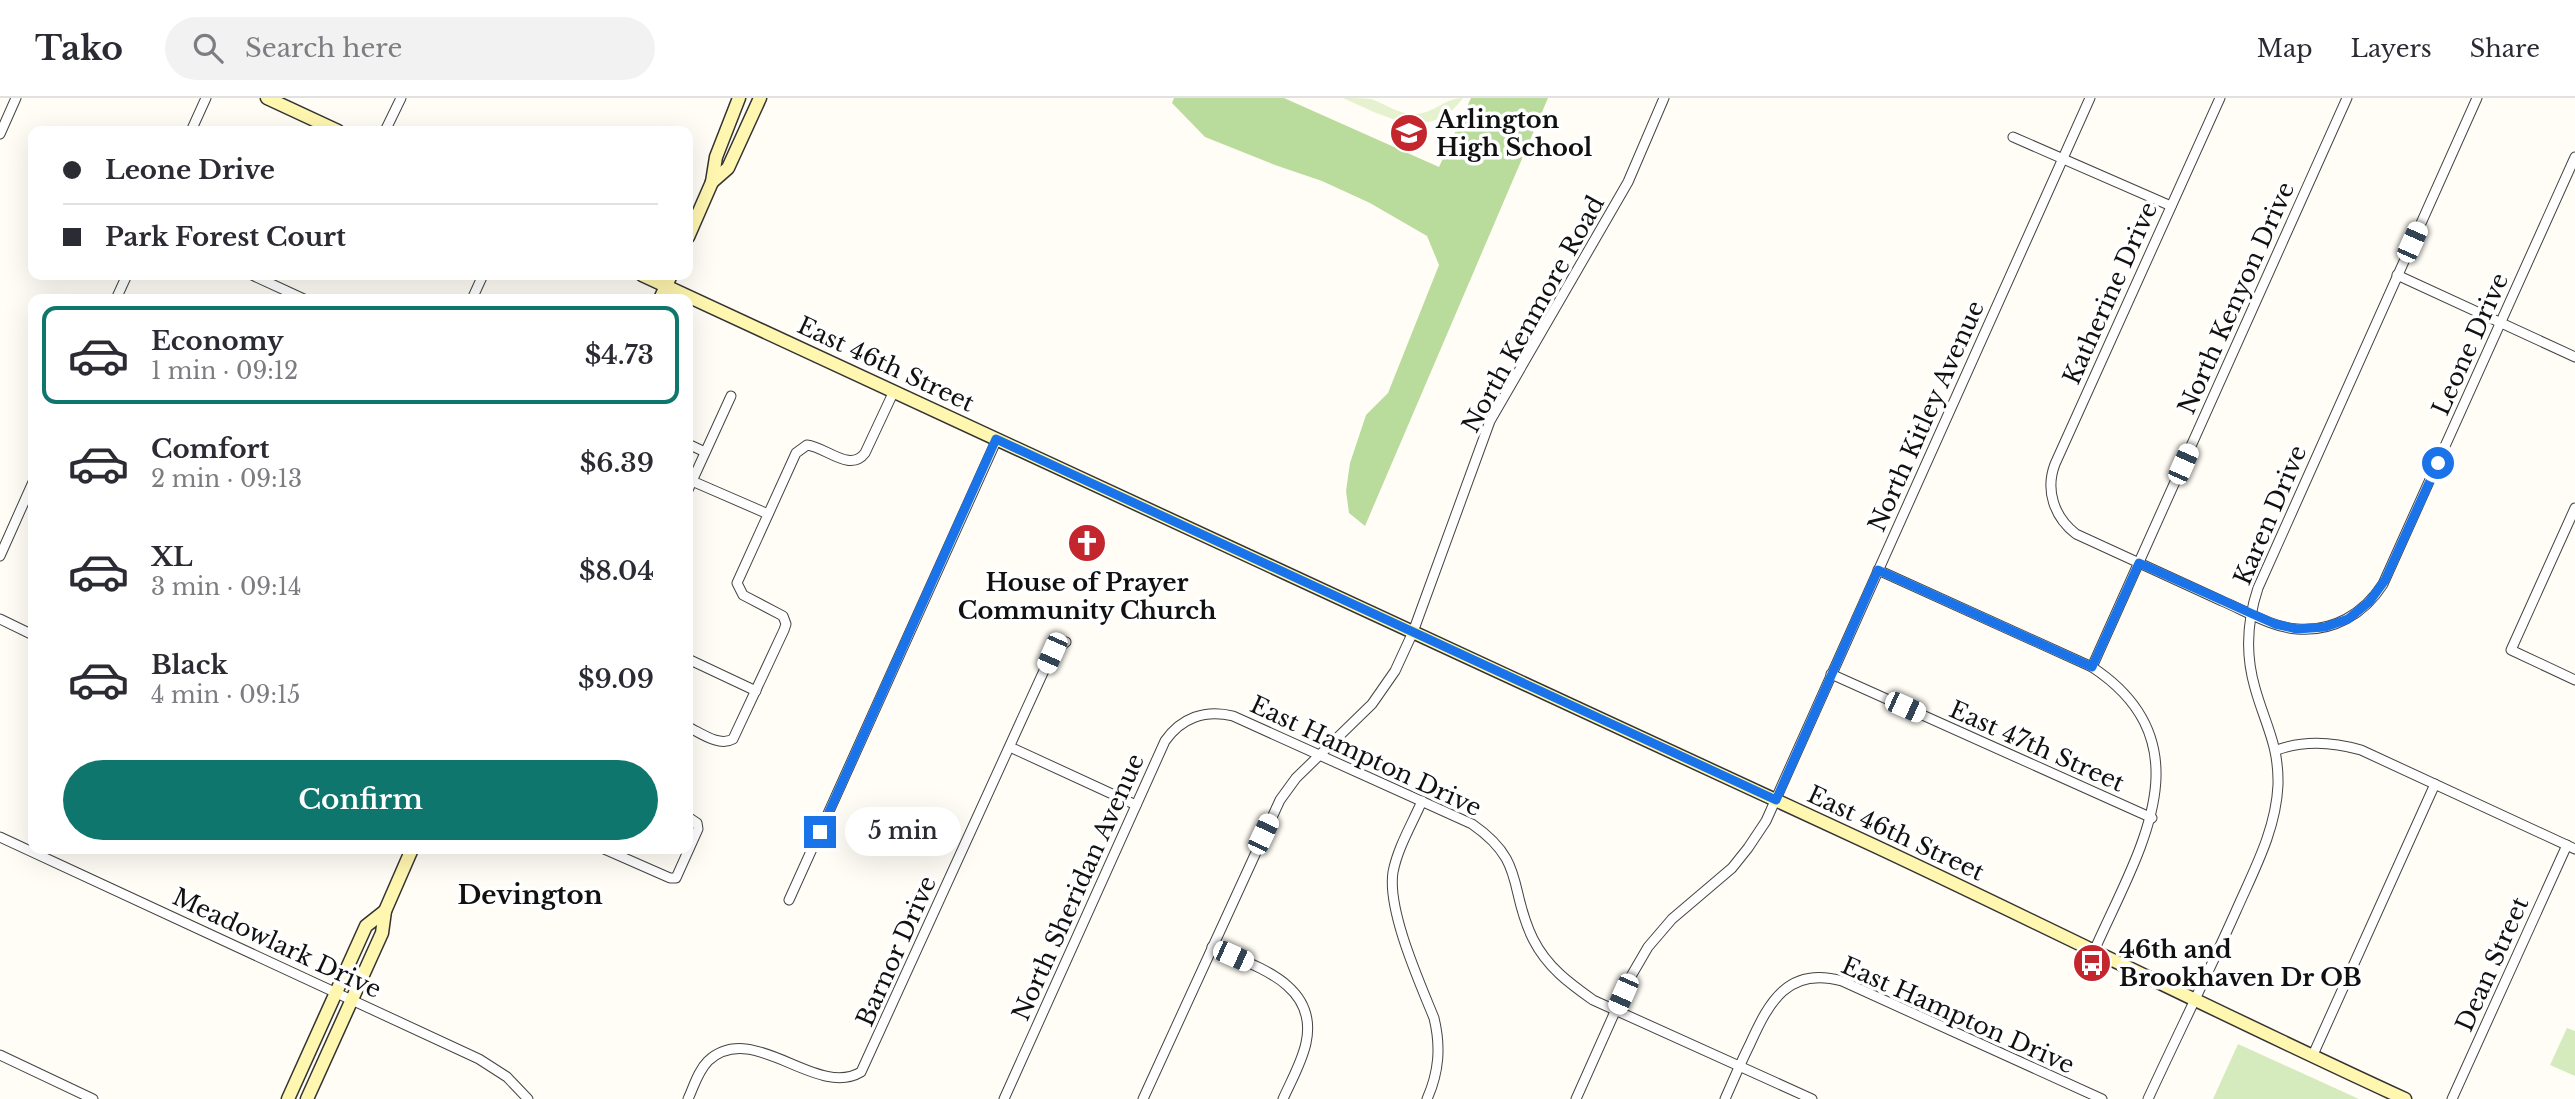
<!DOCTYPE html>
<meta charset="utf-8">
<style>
:root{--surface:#fff;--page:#f2f2f3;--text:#2b2b33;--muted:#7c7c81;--line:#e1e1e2;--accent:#0f766e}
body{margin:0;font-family:"Libre Baskerville",serif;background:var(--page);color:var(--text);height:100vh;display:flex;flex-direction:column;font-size:26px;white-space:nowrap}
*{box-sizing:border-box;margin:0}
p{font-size:23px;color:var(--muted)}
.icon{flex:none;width:38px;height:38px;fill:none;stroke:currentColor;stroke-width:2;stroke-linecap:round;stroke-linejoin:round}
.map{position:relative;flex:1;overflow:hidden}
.details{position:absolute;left:28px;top:196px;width:665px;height:560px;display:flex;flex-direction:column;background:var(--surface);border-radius:14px;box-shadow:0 7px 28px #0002}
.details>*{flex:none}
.top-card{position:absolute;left:28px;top:28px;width:665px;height:154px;border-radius:14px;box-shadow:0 7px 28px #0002;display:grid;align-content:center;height:154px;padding:0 35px;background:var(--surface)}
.end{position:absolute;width:32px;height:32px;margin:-16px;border:9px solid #1a73e8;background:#fff;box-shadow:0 0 0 4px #fff}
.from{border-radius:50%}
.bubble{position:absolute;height:49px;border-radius:24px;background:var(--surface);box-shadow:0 7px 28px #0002;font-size:23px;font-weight:600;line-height:49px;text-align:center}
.car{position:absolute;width:21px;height:42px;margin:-21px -10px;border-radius:9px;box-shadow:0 0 5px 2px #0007;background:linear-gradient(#fff 24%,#345 0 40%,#fff 0 76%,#345 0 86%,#fff 0)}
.top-card b{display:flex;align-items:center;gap:24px;height:66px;font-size:26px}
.top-card b+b{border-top:2px solid var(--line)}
.top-card i{width:18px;height:18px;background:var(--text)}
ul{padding:12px 0 0;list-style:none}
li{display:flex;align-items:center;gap:21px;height:98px;margin:0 14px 10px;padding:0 21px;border:4px solid transparent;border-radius:14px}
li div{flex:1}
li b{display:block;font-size:26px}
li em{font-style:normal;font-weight:600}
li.on{border-color:var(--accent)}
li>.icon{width:63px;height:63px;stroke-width:1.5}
.action{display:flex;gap:14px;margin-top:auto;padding:14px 35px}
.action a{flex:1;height:80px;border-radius:42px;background:var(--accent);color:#fff;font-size:28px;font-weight:600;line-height:80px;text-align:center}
header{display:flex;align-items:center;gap:42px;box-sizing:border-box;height:98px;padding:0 35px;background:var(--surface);border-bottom:2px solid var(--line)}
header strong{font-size:33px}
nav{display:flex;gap:38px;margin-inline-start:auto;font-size:24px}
.search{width:490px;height:63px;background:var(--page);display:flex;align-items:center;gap:18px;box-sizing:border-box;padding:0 24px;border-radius:38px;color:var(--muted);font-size:26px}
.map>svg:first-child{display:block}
.green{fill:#d5ebbd}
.forest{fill:#b9dc9c}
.pitch{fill:#e6f2cf}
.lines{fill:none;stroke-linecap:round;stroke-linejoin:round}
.street-casing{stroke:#444;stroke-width:11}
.secondary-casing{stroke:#333;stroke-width:15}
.street{stroke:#fff;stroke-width:9}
.secondary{stroke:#fff6b0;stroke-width:12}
.route{stroke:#1a73e8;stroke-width:9}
.labels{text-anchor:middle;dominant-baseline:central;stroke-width:7;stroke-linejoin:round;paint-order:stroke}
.poi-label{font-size:24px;font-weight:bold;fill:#111;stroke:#fff;text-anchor:start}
.street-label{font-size:24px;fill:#111;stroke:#fff}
.neighbourhood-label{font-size:26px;font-weight:bold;fill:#111;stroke:#fff}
</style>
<header>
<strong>Tako</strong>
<div class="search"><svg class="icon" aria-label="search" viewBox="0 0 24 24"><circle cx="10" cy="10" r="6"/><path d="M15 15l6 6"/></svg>Search here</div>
<nav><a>Map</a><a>Layers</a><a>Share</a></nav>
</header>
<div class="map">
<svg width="2575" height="1001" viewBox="0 0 2575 1001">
<rect width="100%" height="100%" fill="#fffdf5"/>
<g class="green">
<path d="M2567,930L2575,933V978L2550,967Z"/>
<path d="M2238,946L2359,1001H2213Z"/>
</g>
<path class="forest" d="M1174,0H1284L1439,69L1471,0H1548L1365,428L1349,415L1346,393L1350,365L1366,317L1388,295L1439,167L1427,138L1370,105L1322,83L1275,67L1205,39L1172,5Z"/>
<path class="pitch" d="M1343,0C1352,0 1362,0 1371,1C1385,6 1397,15 1412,16C1434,17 1443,0 1463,0C1429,46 1384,18 1343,0Z"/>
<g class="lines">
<defs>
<g id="street">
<path d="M2220,0L2055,366C2045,392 2054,419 2076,436C2125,458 2173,481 2222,503C2246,513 2271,529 2297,531C2333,534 2364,516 2383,486L2575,59"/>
<path d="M191,33L206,0"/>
<path d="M385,33L401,0"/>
<path d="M0,36L16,0"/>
<path d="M2013,39L2171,108"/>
<path d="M252,177L304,201"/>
<path d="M2397,177L2575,259"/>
<path d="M116,201L127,177"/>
<path d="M472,201L483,177"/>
<path d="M688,346L705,354"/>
<path d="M692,383L768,416"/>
<path d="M688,392L731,298"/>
<path d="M2575,410L2511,552L2575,582"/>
<path d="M0,458L33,384"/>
<path d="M1878,472L2092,569C2210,647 2137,755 2094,853"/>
<path d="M0,521L33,537"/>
<path d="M688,561L756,593"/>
<path d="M2092,569L2347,0"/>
<path d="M1831,576L2152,720"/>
<path d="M688,629C701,635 719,649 733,641L784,532L786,526L783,518L743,497L737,485L796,355L807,347C826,349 850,375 865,355L894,293"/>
<path d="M1010,649L1136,707"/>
<path d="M2277,652C2304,642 2333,644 2361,652L2575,751"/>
<path d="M1422,703C1412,726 1398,749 1393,774C1387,812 1419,883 1434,920C1441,949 1439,974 1427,1001"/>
<path d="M0,739L479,961L507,979L528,1001"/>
<path d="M604,751L670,780H676L698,731L697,725L688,719"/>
<path d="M789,802L997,341"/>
<path d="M1212,849C1254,868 1319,885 1306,945C1302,964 1291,983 1283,1001"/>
<path d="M0,957L93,1001"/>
<path d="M2312,959L2435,686"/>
<path d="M688,1001C694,988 698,973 708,963C753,921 816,1001 861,974L1052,555L1066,544"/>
<path d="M1004,1001L1165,643C1181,620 1205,611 1233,618L1472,726C1527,764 1508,791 1533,841C1547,869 1569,885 1593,902L1812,1001"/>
<path d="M1143,1001L1280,702L1296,680L1372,606L1395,573L1413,534L1490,323L1628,84L1664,0"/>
<path d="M1576,1001L1630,880L1648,849L1672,821L1732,770L1748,750L1766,723L2090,0"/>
<path d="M1725,1001C1733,983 1741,964 1750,946C1769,904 1788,868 1842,883L2102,1001"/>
<path d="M2148,1001C2177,938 2208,876 2236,813C2254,772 2276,732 2278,687C2279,647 2265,626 2255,590C2245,556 2247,523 2258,490L2477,0"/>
<path d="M2452,1001L2567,747"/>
</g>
<g id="secondary">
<path d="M267,0L338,33"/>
<path d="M712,84L728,70L760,0"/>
<path d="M688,139L712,84L716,59L739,0"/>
<path d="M642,177L1877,749C2054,832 2228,920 2405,1001"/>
<path d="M660,201L671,177"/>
<path d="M288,1001L366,828L385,813"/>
<path d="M307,1001L382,835L385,813L412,751"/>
</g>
</defs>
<use href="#street" class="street-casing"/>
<use href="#secondary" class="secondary-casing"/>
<use href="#street" class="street"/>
<use href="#secondary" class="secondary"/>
</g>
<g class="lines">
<path class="route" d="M820,734L996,341L1776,702L1878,472L2092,569L2139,465L2275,526L2297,531L2325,529L2348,521L2369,504L2385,482L2438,365"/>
</g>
<defs>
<symbol id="school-disc" viewBox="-11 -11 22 22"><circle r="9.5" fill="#c4262e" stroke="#fff"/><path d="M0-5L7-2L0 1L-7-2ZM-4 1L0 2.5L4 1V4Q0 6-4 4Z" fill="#fff"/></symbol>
<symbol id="church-disc" viewBox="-11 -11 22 22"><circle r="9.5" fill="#c4262e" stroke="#fff"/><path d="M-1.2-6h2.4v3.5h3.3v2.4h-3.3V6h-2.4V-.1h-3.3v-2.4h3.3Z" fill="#fff"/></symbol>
<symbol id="bus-disc" viewBox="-11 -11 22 22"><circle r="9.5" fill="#c4262e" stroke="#fff"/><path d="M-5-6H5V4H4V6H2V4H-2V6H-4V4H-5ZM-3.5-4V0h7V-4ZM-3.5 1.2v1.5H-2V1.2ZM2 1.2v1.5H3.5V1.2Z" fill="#fff"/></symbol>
</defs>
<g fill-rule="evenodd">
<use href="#school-disc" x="1387" y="13" width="44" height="44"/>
<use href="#church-disc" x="1065" y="423" width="44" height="44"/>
<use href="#bus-disc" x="2070" y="843" width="44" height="44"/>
</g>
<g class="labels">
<g class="poi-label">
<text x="1436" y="21">Arlington<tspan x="1436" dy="28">High School</tspan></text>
<text x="1087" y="484" text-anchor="middle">House of Prayer<tspan x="1087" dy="28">Community Church</tspan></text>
<text x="2119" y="851">46th and<tspan x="2119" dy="28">Brookhaven Dr OB</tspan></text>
</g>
<g class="street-label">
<text transform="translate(2110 195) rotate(-66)">Katherine Drive</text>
<text transform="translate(2236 200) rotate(-66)">North Kenyon Drive</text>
<text transform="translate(1533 216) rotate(-61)">North Kenmore Road</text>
<text transform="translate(2470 246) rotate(-66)">Leone Drive</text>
<text transform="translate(886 266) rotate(25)">East 46th Street</text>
<text transform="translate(1926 318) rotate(-66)">North Kitley Avenue</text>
<text transform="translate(2270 417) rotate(-67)">Karen Drive</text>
<text transform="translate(2037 648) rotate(24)">East 47th Street</text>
<text transform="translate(1366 658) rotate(25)">East Hampton Drive</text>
<text transform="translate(1896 735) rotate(25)">East 46th Street</text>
<text transform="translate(1078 789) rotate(-66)">North Sheridan Avenue</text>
<text transform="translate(277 845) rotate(25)">Meadowlark Drive</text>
<text transform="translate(896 853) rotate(-66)">Barnor Drive</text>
<text transform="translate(2492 866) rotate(-66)">Dean Street</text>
<text transform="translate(1958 917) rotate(24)">East Hampton Drive</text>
</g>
<g class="neighbourhood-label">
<text x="530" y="797">Devington</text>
</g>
</g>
</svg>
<i class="end from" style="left:2438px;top:365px"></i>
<i class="end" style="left:820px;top:734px"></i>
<div class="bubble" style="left:845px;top:709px;width:116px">5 min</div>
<i class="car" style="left:2412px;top:144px;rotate:24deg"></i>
<i class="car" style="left:2183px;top:366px;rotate:24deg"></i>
<i class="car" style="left:1052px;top:555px;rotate:204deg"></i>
<i class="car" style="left:1905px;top:609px;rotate:114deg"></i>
<i class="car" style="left:1263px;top:736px;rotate:25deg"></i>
<i class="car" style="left:1233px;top:858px;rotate:114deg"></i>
<i class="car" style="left:1623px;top:896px;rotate:204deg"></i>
<div class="top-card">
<b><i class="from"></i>Leone Drive</b>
<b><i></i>Park Forest Court</b>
</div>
<section class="details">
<ul>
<li class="on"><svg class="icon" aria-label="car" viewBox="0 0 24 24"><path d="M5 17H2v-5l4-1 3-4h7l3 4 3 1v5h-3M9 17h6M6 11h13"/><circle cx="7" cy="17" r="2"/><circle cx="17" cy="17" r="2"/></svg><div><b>Economy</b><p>1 min · 09:12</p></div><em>$4.73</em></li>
<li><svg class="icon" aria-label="car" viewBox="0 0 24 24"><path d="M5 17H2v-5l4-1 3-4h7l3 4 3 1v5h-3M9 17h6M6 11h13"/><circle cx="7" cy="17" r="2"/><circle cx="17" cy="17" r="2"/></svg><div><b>Comfort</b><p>2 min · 09:13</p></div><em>$6.39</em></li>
<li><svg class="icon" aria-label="car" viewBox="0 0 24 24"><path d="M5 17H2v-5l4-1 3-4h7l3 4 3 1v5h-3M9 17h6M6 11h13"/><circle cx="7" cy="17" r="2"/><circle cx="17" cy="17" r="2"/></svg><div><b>XL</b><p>3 min · 09:14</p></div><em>$8.04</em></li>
<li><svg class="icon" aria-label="car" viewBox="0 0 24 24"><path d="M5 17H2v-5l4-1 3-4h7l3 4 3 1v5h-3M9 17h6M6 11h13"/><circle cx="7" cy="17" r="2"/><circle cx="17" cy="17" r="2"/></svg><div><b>Black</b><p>4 min · 09:15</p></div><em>$9.09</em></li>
</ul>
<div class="action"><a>Confirm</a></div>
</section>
</div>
